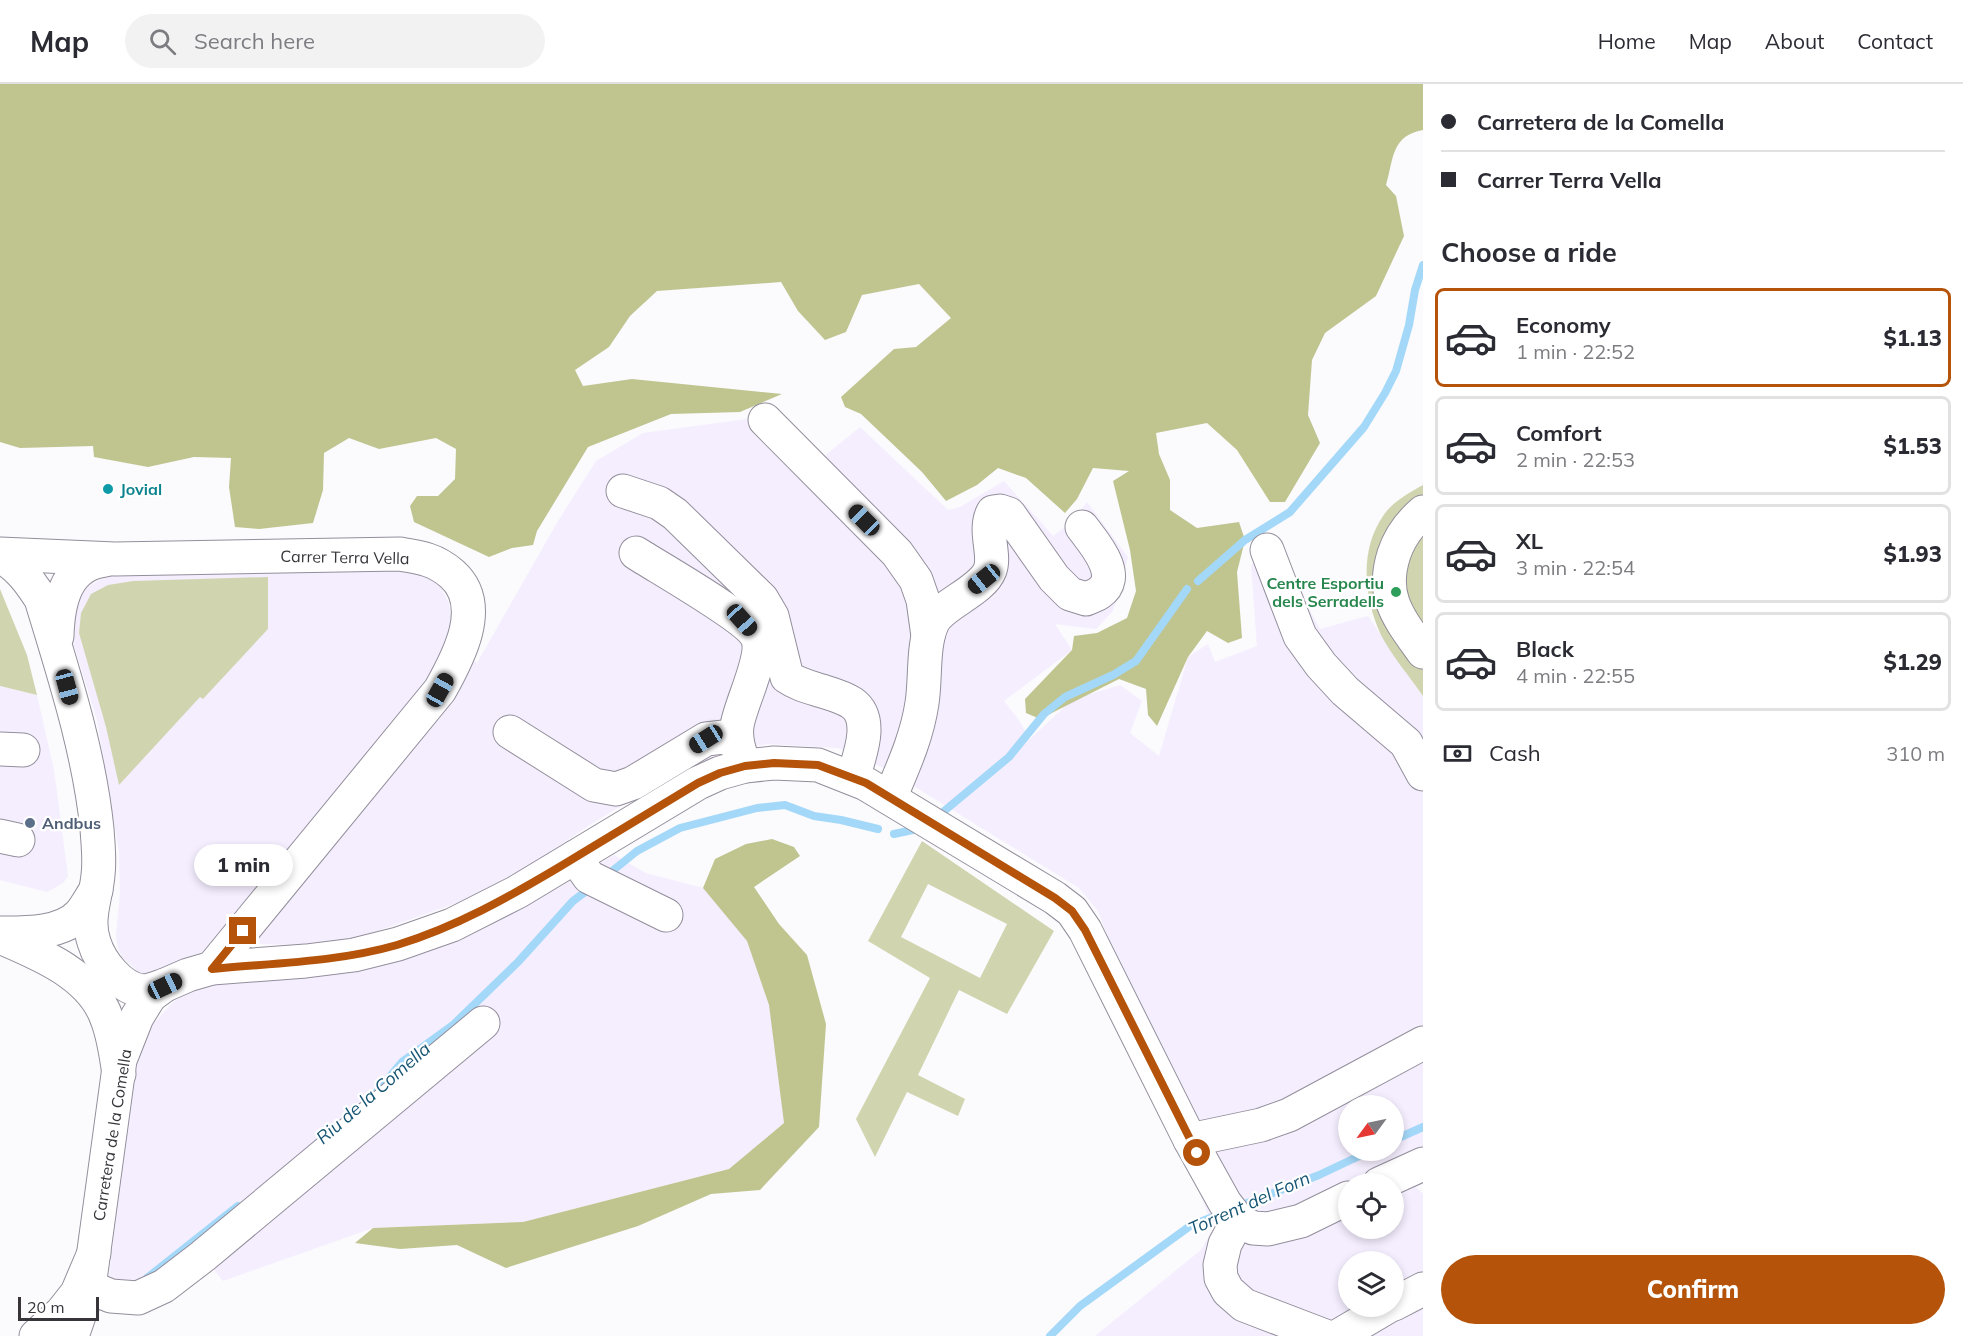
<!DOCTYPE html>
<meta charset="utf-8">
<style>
:root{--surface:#fff;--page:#f2f2f3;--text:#2b2b33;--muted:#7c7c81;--line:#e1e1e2;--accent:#b45309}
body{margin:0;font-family:Mulish,sans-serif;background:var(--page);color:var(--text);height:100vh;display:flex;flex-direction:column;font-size:22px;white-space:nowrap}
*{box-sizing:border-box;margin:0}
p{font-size:20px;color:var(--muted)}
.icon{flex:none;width:33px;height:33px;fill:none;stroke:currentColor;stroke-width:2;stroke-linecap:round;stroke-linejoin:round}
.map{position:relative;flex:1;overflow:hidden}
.details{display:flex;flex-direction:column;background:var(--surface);width:540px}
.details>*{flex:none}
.guide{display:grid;align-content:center;height:132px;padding:0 18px;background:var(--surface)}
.needle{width:39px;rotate:237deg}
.buttons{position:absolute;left:1338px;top:1011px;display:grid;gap:12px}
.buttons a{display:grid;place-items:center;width:66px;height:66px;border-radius:50%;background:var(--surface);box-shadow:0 3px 9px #0003;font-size:30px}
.scale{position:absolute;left:18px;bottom:15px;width:81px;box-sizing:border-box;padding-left:6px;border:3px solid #37353a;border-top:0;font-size:16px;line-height:21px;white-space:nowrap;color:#37353a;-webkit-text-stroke:4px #fff;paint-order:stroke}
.end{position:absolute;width:27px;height:27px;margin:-14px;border:8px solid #b45309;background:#fff;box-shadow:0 0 0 3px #fff}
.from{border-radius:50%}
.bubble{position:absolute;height:42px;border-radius:21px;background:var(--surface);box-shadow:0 3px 9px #0003;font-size:20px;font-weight:800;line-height:42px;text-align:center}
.car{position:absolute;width:18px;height:36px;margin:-18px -9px;border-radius:8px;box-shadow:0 0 4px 2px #0007;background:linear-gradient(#222 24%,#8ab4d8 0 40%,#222 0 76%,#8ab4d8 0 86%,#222 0)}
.guide b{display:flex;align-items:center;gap:21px;height:57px;font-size:22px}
.guide b+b{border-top:2px solid var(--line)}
.guide i{width:15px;height:15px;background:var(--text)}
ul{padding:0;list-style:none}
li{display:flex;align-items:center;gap:18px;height:99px;margin:0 12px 9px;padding:0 6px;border:3px solid var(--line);border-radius:9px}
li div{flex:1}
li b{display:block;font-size:22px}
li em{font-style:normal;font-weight:800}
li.active{border-color:var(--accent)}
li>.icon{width:54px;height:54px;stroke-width:1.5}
h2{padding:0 18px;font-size:27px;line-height:72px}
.pay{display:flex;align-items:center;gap:15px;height:66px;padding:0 18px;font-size:22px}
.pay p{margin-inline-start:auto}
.button{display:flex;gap:12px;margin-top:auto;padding:12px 18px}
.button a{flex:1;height:69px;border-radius:36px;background:var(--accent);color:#fff;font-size:24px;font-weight:800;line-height:69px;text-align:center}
header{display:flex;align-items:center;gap:36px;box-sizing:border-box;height:84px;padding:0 30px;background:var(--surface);border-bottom:2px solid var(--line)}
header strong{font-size:28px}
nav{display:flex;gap:33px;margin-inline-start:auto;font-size:21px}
.search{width:420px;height:54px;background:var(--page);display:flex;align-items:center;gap:15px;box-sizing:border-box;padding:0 21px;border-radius:33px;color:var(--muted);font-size:22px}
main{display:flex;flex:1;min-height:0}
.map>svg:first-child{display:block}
.built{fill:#f5eeff;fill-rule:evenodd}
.green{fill:#d1d5af;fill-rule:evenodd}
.forest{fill:#c0c590}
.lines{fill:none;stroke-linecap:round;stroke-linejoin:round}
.stream{stroke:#a4d8f8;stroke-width:8}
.minor-casing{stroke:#938e9b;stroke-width:35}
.major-casing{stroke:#938e9b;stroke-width:35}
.highway-casing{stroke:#938e9b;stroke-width:35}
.minor{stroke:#fff;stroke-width:33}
.major{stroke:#fff;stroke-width:33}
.highway{stroke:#fff;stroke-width:33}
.route{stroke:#b45309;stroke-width:8}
.culture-dot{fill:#0f9aa8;stroke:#fff;stroke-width:2}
.leisure-dot{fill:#2e9e5b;stroke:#fff;stroke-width:2}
.service-dot{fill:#5c6f8a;stroke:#fff;stroke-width:2}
.labels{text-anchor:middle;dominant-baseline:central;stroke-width:4.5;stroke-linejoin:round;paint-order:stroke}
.culture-label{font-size:16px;font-weight:bold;fill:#0d838f;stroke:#fff;text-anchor:start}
.street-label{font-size:16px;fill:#37353a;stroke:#fff}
.leisure-label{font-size:16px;font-weight:bold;fill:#27864d;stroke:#fff;text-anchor:end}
.service-label{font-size:16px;font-weight:bold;fill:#4e5e75;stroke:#fff;text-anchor:start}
.water-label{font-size:18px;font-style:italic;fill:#165574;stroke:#fff}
</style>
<header>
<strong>Map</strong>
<div class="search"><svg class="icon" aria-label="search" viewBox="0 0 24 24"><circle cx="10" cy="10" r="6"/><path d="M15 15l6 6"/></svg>Search here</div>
<nav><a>Home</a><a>Map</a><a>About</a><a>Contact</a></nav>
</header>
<main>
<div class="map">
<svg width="1423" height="1252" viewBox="0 0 1423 1252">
<rect width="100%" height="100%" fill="#fbfafd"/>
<g class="built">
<path d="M765,317L822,374L860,343L948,426L960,423L1004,397L1053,452L1072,438L1087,418L1128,473L1113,527L1096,545L1055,540L1072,566L1004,617L1018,635L1030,655L1073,615L1120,601L1142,617L1130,649L1159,672L1188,573L1208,560L1215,578L1257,562L1251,481L1277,466L1320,545L1368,532L1423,612V1100L1416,1103L1423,1110V1252H1095L1201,1166L1213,1145L1098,827L1079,804L886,685L838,664L768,660L727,668L666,695L588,742L537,777L462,817L372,849L327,862L260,860L259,850L472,575L477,579L558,437L596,377L643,349L747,335ZM1348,1022H1394V1066H1348ZM1348,1100H1394V1144H1348ZM1348,1178H1394V1222H1348Z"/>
<path d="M397,486L419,488L436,495L449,519L452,540L438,579L422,608L205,867L175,878L143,892L122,873L118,864L116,852L120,809L119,768L97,636L68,542L71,521L87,503L113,488Z"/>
<path d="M0,602L37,611L54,686L68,792L63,799L47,808L0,796Z"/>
<path d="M614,771L646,789L703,804L751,860L771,926L784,1039L729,1085L523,1138L373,1144L223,1197L203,1172L164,1202L108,1201L126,1050L138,973L154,939L173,918L197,903L247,895L338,887L422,869L478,845L539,815Z"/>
</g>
<g class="green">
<path d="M1423,401V612C1410,593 1391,571 1381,551C1364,514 1359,467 1383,432C1392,418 1409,409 1423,401Z"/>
<path d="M268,493V545L203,615L200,613L119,701L106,643L79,549L81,529L91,510L108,501L133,497Z"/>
<path d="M0,505L27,571L37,611L0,602Z"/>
<path d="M922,757L1054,847L1007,930L959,906L918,991L965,1015L958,1032L907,1008L875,1073L856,1035L930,894L868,857ZM928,800L1007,840L980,894L901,853Z"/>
</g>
<g class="forest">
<path d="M0,0H1423V46C1391,52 1394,74 1386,101L1396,112L1404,152L1376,212L1325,249L1312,276L1308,331L1320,359L1285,418H1270L1237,366L1207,339L1156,349L1159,370L1170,396V426L1197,444L1239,438L1245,456L1237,488L1242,554L1228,559L1207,547L1188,573L1157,642L1148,631L1146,605L1119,595L1040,635L1026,629L1025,615L1072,566L1074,552L1097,549L1127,534L1136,507L1130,466L1113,397L1129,387L1093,384L1077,415L1065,429L1026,394L998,384L977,401L946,417L922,388L861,330L845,323L841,313L894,265L916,263L951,234L919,200L862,211L846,248L825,256L798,227L781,198L657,207L630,232L609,263L575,286L583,302L632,295L782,310L740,328L671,330L588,363L537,447L533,461L512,464L489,473L414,438L410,422L417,412H438L455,395L456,365L436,354L379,365L349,354L324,369L323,406L313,439L259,445L235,443L229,403L231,374L194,373L148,383L94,373L93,362L20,364L0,358Z"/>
<path d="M772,755L794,763L800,772L754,803L779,840L807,871L826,940L819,1043L760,1106L711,1110L638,1142L506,1184L457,1161L400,1165L355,1159L373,1144L523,1138L729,1085L784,1039L769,921L747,857L703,804L715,775L746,760Z"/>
</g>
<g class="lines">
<g class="stream">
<path d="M1198,497L1245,456L1290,428L1364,343L1385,309L1396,287L1409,241L1415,206L1423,181"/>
<path d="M937,733L1009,673L1044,630L1065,613L1113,591L1136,577L1187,505"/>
<path d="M894,750L922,744"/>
<path d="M611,788L637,767L680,744L757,724L785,721L814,732L841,736L878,745"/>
<path d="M376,1009L402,978L453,941L518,878L573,817L585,808"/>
<path d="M1394,1056L1423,1043"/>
<path d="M1237,1123L1319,1091L1372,1066"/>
<path d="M147,1194L238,1122"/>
<path d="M1050,1252L1080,1222L1190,1142L1225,1128"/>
</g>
<defs>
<g id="minor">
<path d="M765,336L897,469L916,496L923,516L928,552"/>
<path d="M623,407L659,419L675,430L762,515L772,532L787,593C797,600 809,603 822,607C832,610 843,613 852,619C875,635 859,673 853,694"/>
<path d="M1423,428C1409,440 1400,452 1394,470C1380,513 1399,534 1423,568"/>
<path d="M1267,466L1300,552L1321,581L1345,607L1406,659L1423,690"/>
<path d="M636,469C659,484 748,534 757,553C766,572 740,620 737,642C735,656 740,669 745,682"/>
<path d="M0,470L115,475L400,470C410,472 419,473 428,476C437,479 445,484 452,490C487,521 458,574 440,606L212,884"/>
<path d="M0,472C19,482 30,498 41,515C64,591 89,667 97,745C98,760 100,777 98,791C96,814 86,835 94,858C100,878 121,905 143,907C150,907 159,903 165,901"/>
<path d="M57,552C58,518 66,480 105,476"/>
<path d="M510,648L594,701L616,705L633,699L706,655L724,653L737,659"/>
<path d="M0,665L23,666"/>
<path d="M890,714C903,683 917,653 922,619C926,595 922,560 933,538C942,520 982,507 990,486C996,470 983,446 993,428L1000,427L1009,430L1054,494L1070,510L1086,515C1090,513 1095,512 1099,509C1124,492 1093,458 1082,443"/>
<path d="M0,752L18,756"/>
<path d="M575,773L589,793L666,831"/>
<path d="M0,849C25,849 62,850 80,830C86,823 91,813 96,806"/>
<path d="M0,853C40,870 92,891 107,935C114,953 116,971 119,990"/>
<path d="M1190,1056L1261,1041L1289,1031L1423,959"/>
<path d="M1238,1136L1225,1160L1220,1181L1221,1194L1228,1207L1244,1221L1325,1252"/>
<path d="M89,1203L111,1212L138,1214L164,1202L203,1172L483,939"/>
<path d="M1394,1220L1423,1205"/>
<path d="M1338,1252L1389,1222"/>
</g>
<g id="major">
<path d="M1379,1100L1423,1080"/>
<path d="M72,1252L89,1203L120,976L137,933L150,912L165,901L188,891L212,884L306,877L354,871L398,860L452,841L517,808L698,699L720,689L745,682L774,679L818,681L866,700L1055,814L1072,827L1085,846L1190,1056L1225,1119L1238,1136L1253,1144L1268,1145L1301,1137L1348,1114"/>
</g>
<path id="highway" d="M36,1252L62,1228L77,1209L94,1169"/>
</defs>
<use href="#minor" class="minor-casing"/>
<use href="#major" class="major-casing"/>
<use href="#highway" class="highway-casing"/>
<use href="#minor" class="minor"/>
<use href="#major" class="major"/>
<use href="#highway" class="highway"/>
</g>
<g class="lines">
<path class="route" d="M243,847L212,885C274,879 338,878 397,861C456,843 509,813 561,782C607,754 652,727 698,699L720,689L745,682L774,679L818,681L866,699L1055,814L1072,827L1085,846L1197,1069"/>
</g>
<circle class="culture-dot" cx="108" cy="405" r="6"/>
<circle class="leisure-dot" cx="1396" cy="508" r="6"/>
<circle class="service-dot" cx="30" cy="739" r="6"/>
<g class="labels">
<g class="culture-label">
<text x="120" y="405">Jovial</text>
</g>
<g class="street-label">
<text transform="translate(345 473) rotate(1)">Carrer Terra Vella</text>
<text transform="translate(112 1051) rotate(-81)">Carretera de la Comella</text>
</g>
<g class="leisure-label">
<text x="1384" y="499">Centre Esportiu<tspan x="1384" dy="18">dels Serradells</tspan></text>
</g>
<g class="service-label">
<text x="42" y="739">Andbus</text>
</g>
<g class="water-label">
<text transform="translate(373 1009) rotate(-41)">Riu de la Comella</text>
<text transform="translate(1249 1119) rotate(-24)">Torrent del Forn</text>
</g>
</g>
</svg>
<div class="buttons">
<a><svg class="needle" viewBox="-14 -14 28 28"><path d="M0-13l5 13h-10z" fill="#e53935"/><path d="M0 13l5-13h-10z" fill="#7c7c81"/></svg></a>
<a><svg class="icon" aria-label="locate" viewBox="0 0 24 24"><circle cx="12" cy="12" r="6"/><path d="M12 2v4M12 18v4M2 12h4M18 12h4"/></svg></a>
<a><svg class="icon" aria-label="layers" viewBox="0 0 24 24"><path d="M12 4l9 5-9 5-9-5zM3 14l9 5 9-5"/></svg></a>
</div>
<div class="scale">20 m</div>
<i class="end from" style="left:1197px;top:1069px"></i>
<i class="end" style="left:243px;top:847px"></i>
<div class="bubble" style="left:194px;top:760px;width:99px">1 min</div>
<i class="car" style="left:864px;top:436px;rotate:315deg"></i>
<i class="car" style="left:984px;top:495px;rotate:231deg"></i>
<i class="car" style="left:742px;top:536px;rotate:138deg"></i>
<i class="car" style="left:67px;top:603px;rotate:165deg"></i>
<i class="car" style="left:440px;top:606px;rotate:29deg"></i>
<i class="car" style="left:706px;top:655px;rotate:238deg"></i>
<i class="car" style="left:165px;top:902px;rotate:65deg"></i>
</div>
<section class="details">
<div class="guide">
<b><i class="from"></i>Carretera de la Comella</b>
<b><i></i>Carrer Terra Vella</b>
</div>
<h2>Choose a ride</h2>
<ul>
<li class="active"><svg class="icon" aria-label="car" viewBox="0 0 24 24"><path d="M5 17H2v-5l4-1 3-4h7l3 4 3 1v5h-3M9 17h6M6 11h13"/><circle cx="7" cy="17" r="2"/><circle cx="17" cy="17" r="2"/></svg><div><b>Economy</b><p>1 min · 22:52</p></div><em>$1.13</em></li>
<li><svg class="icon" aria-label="car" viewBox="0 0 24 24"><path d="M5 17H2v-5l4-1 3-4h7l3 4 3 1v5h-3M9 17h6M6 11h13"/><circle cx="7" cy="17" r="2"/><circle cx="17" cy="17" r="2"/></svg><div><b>Comfort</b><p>2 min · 22:53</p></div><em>$1.53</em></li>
<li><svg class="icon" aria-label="car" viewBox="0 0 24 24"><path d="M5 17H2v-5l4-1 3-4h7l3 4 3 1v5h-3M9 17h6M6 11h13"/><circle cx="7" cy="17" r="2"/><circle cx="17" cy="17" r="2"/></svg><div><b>XL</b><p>3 min · 22:54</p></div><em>$1.93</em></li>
<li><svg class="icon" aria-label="car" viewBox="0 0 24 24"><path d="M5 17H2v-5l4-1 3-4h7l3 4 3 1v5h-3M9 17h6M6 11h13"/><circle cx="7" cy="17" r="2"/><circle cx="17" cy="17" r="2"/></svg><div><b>Black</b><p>4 min · 22:55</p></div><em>$1.29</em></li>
</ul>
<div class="pay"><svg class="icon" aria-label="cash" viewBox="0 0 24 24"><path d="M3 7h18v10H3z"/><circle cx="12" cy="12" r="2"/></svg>Cash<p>310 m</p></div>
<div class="button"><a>Confirm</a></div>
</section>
</main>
